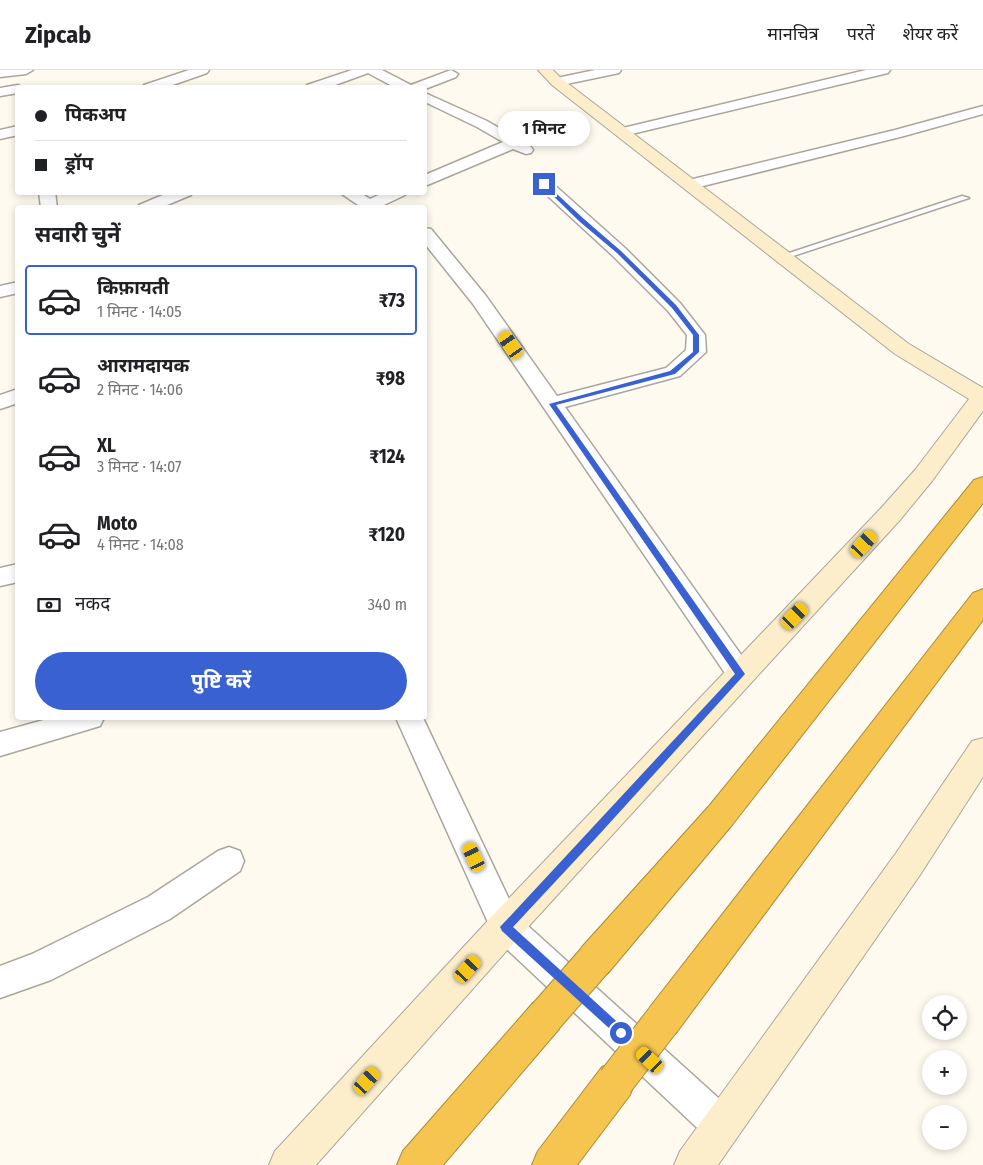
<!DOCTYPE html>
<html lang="hi">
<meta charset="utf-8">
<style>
:root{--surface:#fff;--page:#f6f6f6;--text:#202124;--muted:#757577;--line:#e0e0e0;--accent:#3a61d2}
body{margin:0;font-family:"Fira Sans Condensed","Noto Sans Devanagari",sans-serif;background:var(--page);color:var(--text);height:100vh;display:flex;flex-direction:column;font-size:19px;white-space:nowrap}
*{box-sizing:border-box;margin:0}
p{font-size:16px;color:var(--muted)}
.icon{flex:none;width:28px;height:28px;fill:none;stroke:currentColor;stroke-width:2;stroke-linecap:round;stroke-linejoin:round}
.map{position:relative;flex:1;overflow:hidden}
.sheet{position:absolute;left:15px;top:135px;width:412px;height:515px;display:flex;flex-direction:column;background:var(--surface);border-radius:5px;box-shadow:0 2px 8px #0003}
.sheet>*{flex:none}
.guide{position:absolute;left:15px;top:15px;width:412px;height:110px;border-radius:5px;box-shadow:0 2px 8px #0003;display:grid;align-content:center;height:110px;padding:0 20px;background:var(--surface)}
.buttons{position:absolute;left:922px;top:925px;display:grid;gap:10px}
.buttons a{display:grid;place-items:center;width:45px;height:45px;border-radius:50%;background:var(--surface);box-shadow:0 2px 8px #0003;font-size:25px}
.end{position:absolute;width:22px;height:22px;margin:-11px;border:6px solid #3a61d2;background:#fff;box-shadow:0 0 0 2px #fff}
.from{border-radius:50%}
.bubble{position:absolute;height:35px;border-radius:18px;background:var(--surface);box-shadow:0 2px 8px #0003;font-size:16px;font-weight:700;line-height:35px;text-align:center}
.car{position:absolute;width:15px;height:30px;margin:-15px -8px;border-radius:6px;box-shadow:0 0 4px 1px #0007;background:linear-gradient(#f5c518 24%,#345 0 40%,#f5c518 0 76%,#345 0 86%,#f5c518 0)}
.guide b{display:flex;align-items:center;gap:18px;height:48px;font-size:19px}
.guide b+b{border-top:1px solid var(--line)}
.guide i{width:12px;height:12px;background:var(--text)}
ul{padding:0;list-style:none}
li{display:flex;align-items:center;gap:15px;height:70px;margin:0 10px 8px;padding:0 10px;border:2px solid transparent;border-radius:5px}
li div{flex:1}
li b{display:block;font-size:19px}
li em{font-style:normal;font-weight:700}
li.on{border-color:var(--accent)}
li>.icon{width:45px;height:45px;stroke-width:1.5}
h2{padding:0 20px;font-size:22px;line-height:60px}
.pay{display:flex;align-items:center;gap:12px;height:55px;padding:0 20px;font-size:19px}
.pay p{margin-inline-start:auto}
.primary-button{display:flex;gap:10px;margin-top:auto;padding:10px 20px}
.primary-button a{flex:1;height:58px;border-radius:30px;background:var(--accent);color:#fff;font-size:20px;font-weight:700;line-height:58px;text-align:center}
header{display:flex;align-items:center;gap:30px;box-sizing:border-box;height:70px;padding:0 25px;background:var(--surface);border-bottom:1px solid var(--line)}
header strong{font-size:24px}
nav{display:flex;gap:28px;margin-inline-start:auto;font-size:18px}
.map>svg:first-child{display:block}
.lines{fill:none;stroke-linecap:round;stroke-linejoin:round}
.lane-casing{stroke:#aaa69d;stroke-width:3}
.street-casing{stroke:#aaa69d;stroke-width:3}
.secondary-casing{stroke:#aaa69d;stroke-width:2}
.highway-casing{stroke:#ab8b3c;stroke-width:2}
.lane{fill:#fff;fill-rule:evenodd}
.street{fill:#fff;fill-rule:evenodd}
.secondary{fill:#fceeca;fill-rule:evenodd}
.highway{fill:#f6c54f;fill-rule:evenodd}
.highway-bridge-casing{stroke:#ab8b3c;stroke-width:38;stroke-linecap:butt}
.highway-bridge{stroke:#f6c54f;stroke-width:36}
.route{fill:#3a61d2}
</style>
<header>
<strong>Zipcab</strong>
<nav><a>मानचित्र</a><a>परतें</a><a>शेयर करें</a></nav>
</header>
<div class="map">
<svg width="983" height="1095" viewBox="0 0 983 1095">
<rect width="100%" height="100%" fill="#fefaf0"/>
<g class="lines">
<defs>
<path id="lane" d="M962,126L969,128L787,188L780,186Z"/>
<g id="street">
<path d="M0,0H33L26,4L0,7Z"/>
<path d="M189,0H209L207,3L164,18H143L144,15Z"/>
<path d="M352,0H382L411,15L451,0L458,4L456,7L425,19L396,18L368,3L327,18H306L307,15Z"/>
<path d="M595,0H621L619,3L557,16L550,12L552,9Z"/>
<path d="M866,0H890L888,3L623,66L618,65L616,62L618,59L623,58Z"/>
<path d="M18,15L24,18H18V23L0,26V18Z"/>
<path d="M425,23L487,51L531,77L533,80L531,83L526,84L513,79L425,116V105L503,72L477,57L425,32Z"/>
<path d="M983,36V44L904,66L691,119L685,117L683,114L685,111L895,60Z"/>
<path d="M18,56V65L0,69V60Z"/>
<path d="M544,109L550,111L625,178L680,233L705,265L706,282L680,306L565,337L749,596L753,604L749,612L740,615L731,612L473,234L425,174V158L431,159L486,226L557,326L666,298L686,280L687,265L668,241L613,186L538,117L536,114L538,111Z"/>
<path d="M39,122H55L57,138H41Z"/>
<path d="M170,122H193L191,125L160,138H137L139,135Z"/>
<path d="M339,122H359L370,129L385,122H407L405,125L384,135L386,138H356L358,135Z"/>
<path d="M18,212V223L0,227V216Z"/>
<path d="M18,319V333L0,339V325Z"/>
<path d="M18,494V512L0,516V498Z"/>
<path d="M51,648H104L100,656L0,686V662Z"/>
<path d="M396,648H423L517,846L735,1043L740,1056L735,1069L722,1074L709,1069L495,868Z"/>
<path d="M229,777L240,781L244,791L240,801L170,849L51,910L0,928V896L32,884L148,827L218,781Z"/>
</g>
<g id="secondary">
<path d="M538,0H553L562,9L909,274L983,318V341L932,411L900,450L518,868L316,1095H269L275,1081L494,844L882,437L915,400L969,329L895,284L552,15Z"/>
<path d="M983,668V707L920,805L718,1095H674L680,1081L896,783L972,671Z"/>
</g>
<g id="highway">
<path d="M983,407V433L732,755L608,903L595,908L582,903L577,890L582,877L710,735L974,410Z"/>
<path d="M983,519V550L676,963L663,969L650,963L644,950L650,937L973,523Z"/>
<path d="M546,928L559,933L564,946L559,959L443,1095H397L403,1081L533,933Z"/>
<path d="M616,992L630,997L635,1011L630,1025L577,1095H532L538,1081L602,997Z"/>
</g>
</defs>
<use href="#lane" class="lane-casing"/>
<use href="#street" class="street-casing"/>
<use href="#secondary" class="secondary-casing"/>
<use href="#highway" class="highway-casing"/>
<use href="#lane" class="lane"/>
<use href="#street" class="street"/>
<use href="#secondary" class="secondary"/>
<use href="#highway" class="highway"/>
<defs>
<g id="highway-bridge">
<path d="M546,946L595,890"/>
<path d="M616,1011L663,950"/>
</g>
</defs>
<use href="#highway-bridge" class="highway-bridge-casing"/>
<use href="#highway-bridge" class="highway-bridge"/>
</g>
<path class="route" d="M542,113H545L584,149L621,181L676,235L699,265V282L675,304L556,335L745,604L596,768L513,857L625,959L627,963L625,967L621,969L502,861L500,857L735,604L549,334L670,301L693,282V265L672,238L617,183L580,152L542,115Z"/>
</svg>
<div class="buttons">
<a><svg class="icon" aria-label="locate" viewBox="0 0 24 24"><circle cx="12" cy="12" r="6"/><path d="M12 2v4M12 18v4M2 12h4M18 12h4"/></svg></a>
<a>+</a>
<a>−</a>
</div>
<i class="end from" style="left:621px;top:963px"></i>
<i class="end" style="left:544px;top:114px"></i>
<div class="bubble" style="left:498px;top:41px;width:92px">1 मिनट</div>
<i class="car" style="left:511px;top:275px;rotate:325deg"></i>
<i class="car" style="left:864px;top:474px;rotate:43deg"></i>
<i class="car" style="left:795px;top:546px;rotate:44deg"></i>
<i class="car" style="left:474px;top:787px;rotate:335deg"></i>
<i class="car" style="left:468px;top:899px;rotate:42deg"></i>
<i class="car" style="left:650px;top:990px;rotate:313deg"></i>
<i class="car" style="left:367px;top:1011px;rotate:42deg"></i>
<div class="guide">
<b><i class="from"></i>पिकअप</b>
<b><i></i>ड्रॉप</b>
</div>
<section class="sheet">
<h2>सवारी चुनें</h2>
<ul>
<li class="on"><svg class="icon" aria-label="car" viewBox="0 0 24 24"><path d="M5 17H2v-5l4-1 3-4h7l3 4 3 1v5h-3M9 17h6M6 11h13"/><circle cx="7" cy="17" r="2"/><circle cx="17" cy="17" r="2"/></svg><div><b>किफ़ायती</b><p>1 मिनट · 14:05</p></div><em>₹73</em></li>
<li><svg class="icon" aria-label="car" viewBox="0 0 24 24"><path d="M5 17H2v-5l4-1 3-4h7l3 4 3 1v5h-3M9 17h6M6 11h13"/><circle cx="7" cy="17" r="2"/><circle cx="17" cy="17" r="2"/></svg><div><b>आरामदायक</b><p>2 मिनट · 14:06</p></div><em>₹98</em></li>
<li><svg class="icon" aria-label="car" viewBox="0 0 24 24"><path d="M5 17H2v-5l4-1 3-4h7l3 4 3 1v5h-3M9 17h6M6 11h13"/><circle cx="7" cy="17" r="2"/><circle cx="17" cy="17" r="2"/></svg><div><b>XL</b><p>3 मिनट · 14:07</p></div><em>₹124</em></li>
<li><svg class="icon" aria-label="car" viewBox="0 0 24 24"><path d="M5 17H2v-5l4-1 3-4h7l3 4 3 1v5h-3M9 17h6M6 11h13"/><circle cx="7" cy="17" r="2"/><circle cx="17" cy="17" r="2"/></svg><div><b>Moto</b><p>4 मिनट · 14:08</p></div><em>₹120</em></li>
</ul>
<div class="pay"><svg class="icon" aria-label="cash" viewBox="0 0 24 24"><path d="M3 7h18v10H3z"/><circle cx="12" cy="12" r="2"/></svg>नकद<p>340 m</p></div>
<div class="primary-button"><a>पुष्टि करें</a></div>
</section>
</div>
